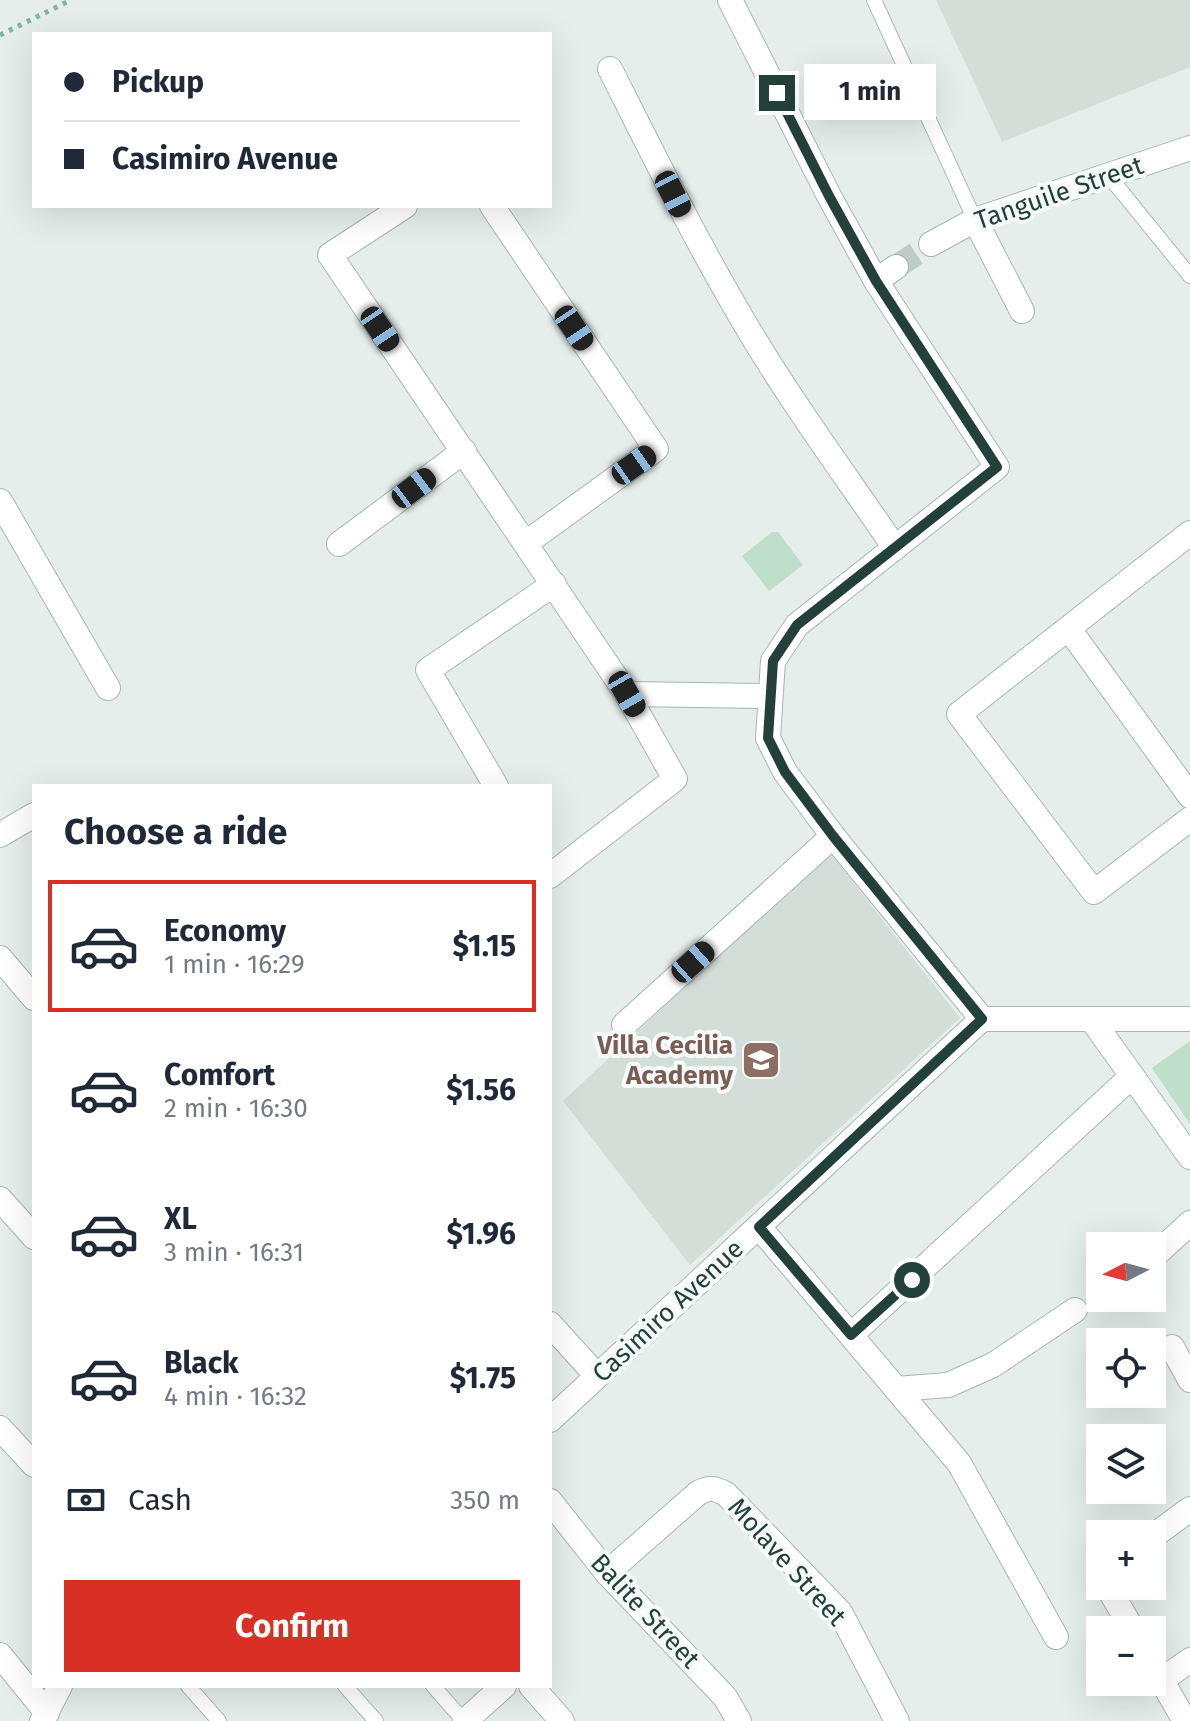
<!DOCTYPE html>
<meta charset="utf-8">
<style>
:root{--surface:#fff;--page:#f6f6f7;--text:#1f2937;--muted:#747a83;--line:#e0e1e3;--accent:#d93025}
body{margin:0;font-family:"Fira Sans",sans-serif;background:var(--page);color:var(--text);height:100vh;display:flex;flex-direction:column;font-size:30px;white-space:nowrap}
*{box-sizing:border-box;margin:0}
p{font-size:26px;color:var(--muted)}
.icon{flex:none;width:44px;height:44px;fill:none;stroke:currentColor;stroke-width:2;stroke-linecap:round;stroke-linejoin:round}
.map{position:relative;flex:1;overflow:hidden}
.drawer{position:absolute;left:32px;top:784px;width:520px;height:904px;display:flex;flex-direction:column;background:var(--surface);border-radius:0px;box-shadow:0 8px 32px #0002}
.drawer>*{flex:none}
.hud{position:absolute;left:32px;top:32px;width:520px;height:176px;border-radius:0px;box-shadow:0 8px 32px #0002;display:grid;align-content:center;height:176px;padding:0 32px;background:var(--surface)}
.needle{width:52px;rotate:264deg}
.fabs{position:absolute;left:1086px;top:1232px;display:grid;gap:16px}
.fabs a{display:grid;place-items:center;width:80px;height:80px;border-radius:0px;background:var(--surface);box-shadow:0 8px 32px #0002;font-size:40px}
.end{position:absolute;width:36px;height:36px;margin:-18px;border:10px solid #23403a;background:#fff;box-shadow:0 0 0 4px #fff}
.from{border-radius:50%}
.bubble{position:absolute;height:56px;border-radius:0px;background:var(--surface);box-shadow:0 8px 32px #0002;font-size:26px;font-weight:700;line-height:56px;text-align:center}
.car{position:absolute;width:24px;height:48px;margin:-24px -12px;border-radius:10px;box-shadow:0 0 6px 2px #0007;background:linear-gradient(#222 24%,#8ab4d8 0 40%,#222 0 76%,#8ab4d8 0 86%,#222 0)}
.hud b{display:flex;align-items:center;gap:28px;height:76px;font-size:30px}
.hud b+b{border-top:2px solid var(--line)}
.hud i{width:20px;height:20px;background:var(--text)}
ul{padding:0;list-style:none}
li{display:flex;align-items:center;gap:24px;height:132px;margin:0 16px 12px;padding:0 16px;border:4px solid transparent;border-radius:0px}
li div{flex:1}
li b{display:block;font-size:30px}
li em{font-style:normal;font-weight:700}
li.selected{border-color:var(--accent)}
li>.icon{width:72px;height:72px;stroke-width:1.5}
h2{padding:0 32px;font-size:36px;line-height:96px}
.pay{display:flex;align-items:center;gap:20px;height:88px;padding:0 32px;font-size:30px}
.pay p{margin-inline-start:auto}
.cta{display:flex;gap:16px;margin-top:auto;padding:16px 32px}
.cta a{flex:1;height:92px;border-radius:0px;background:var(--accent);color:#fff;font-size:32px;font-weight:700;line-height:92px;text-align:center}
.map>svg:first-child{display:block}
.built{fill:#d3ded9}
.green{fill:#bedfc9}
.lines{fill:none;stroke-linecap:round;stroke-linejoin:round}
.minor-tunnel{stroke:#becbc7;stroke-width:24;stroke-dasharray:24 12;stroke-linecap:butt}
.service-casing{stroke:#a7b6b2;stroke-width:16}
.minor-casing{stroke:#a7b6b2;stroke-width:26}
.tertiary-casing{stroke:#a7b6b2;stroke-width:26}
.path{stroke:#85b2a6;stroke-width:5;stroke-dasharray:4 6;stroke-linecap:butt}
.service{stroke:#fff;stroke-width:14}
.minor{stroke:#fff;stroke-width:24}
.tertiary{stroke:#fff;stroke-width:24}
.route{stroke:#23403a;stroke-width:10}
.labels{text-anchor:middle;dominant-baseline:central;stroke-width:8;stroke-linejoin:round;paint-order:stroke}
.street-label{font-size:26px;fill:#23403a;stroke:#f5faf8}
.education-label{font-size:26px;font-weight:bold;fill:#785e54;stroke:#f5faf8;text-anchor:end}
</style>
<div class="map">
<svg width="1190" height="1721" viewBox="0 0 1190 1721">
<rect width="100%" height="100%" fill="#e5eeea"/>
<g class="built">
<path d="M936,0H1190V67L1002,142Z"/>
<path d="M829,852L960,1018L690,1265L563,1101Z"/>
</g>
<g class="green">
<path d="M772,532H778L803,565L769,591L742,556Z"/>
<path d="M1190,1041V1124L1152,1068Z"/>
</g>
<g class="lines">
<path class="minor-tunnel" d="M896,267L931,244"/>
<defs>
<g id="service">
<path d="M874,0L975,220"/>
<path d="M1108,175L1190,276"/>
<path d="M188,1686L219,1721"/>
<path d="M345,1686L376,1721"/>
<path d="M433,1686L464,1721"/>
</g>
<g id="minor">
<path d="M610,69C651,150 691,231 737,310C784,392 841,469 895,548"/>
<path d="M405,206L330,255L627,694L675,779L550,876"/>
<path d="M492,206L656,449L526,543"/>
<path d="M975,220L1022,311"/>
<path d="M931,244L975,220L1190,148"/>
<path d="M876,281L896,267"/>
<path d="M0,501L108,688"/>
<path d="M1190,533L959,714L1094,892L1190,819"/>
<path d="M339,544L464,451"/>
<path d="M1069,629L1190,796"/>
<path d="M627,694L770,696"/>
<path d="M496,786L428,670L554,584"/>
<path d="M0,835L34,815"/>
<path d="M0,958L34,998"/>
<path d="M982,1019H1190"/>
<path d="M1092,1020L1190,1157"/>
<path d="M624,1025L833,836"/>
<path d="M0,1199L34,1237"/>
<path d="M759,1227L959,1463L1056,1637"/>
<path d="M1152,1258L1190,1223"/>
<path d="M550,1324L597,1376"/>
<path d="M851,1335L1132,1076"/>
<path d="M1172,1347L1190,1380"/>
<path d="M896,1389L948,1385L993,1365L1075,1310"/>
<path d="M0,1428L34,1465"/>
<path d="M550,1501L607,1573L725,1697L739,1721"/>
<path d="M1152,1537L1190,1509"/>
<path d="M607,1573L698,1493C709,1487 715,1488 726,1494L840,1612L897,1721"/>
<path d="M1107,1586L1133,1630"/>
<path d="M0,1655L47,1713"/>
<path d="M1152,1664L1185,1721"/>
<path d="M1162,1680L1190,1660"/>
<path d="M42,1721L60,1686"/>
<path d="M465,1721L504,1686"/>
</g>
<g id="tertiary">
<path d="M550,1420L982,1019L833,836L785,772L768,738L773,661L797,625L997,467L876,281L829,196L730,0"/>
<path d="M531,1686L562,1721"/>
</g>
</defs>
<use href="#service" class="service-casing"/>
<use href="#minor" class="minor-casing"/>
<use href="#tertiary" class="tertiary-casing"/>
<path class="path" d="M0,35L71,0"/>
<use href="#service" class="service"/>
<use href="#minor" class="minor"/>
<use href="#tertiary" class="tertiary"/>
</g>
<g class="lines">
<path class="route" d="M777,93L829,196L876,281L997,467L797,625L773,661L768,738L785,772L833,836L982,1019L759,1227L851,1335L912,1280"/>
</g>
<defs>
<symbol id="school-square" viewBox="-11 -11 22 22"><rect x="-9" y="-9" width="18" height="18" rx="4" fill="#8d6e63" stroke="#f5faf8"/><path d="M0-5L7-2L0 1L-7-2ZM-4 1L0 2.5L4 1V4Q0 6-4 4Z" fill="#fff"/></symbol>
</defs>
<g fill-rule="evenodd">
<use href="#school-square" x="739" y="1038" width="44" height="44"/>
</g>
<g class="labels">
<g class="street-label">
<text transform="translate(1059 193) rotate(-19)">Tanguile Street</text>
<text transform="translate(668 1311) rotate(-43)">Casimiro Avenue</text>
<text transform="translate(787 1562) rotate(48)">Molave Street</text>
<text transform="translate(645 1611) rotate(47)">Balite Street</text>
</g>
<g class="education-label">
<text x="733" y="1045">Villa Cecilia<tspan x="733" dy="30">Academy</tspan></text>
</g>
</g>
</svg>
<div class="fabs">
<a><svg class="needle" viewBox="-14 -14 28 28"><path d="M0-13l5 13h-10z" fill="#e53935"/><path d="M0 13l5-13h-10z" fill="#747a83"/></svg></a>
<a><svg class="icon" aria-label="locate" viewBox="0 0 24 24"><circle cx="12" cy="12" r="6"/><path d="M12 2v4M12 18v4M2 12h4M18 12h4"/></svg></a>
<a><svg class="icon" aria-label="layers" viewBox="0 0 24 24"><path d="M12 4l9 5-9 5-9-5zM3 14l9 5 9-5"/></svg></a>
<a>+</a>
<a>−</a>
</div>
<i class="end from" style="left:912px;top:1280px"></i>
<i class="end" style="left:777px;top:93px"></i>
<div class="bubble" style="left:804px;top:64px;width:132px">1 min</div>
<i class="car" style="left:673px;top:194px;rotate:153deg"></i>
<i class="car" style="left:574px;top:328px;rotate:146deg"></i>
<i class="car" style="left:380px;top:329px;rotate:146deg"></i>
<i class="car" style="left:634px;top:465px;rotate:55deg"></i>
<i class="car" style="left:414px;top:488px;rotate:53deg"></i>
<i class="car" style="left:627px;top:694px;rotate:150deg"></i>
<i class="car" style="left:693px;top:962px;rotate:48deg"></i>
<div class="hud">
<b><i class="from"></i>Pickup</b>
<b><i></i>Casimiro Avenue</b>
</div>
<section class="drawer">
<h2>Choose a ride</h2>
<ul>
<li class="selected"><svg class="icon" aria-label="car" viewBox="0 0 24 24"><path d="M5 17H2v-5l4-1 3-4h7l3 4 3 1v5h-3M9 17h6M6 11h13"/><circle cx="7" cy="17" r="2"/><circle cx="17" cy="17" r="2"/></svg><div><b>Economy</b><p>1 min · 16:29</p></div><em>$1.15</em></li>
<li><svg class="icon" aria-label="car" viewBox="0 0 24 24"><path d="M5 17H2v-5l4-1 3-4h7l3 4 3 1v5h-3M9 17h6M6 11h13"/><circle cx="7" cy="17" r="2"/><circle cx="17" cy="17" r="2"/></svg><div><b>Comfort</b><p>2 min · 16:30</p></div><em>$1.56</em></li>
<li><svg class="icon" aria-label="car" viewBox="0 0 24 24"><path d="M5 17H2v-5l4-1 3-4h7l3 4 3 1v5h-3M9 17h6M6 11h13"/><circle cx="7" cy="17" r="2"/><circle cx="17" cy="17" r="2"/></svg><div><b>XL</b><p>3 min · 16:31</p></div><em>$1.96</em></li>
<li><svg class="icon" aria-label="car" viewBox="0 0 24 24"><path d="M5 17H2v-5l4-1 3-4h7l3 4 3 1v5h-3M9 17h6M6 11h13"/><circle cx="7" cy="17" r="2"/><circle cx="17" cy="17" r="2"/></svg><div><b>Black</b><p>4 min · 16:32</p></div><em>$1.75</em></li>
</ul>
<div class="pay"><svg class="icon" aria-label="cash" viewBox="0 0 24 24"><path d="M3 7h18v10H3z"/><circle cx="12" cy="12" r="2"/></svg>Cash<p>350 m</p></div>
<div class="cta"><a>Confirm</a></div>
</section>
</div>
